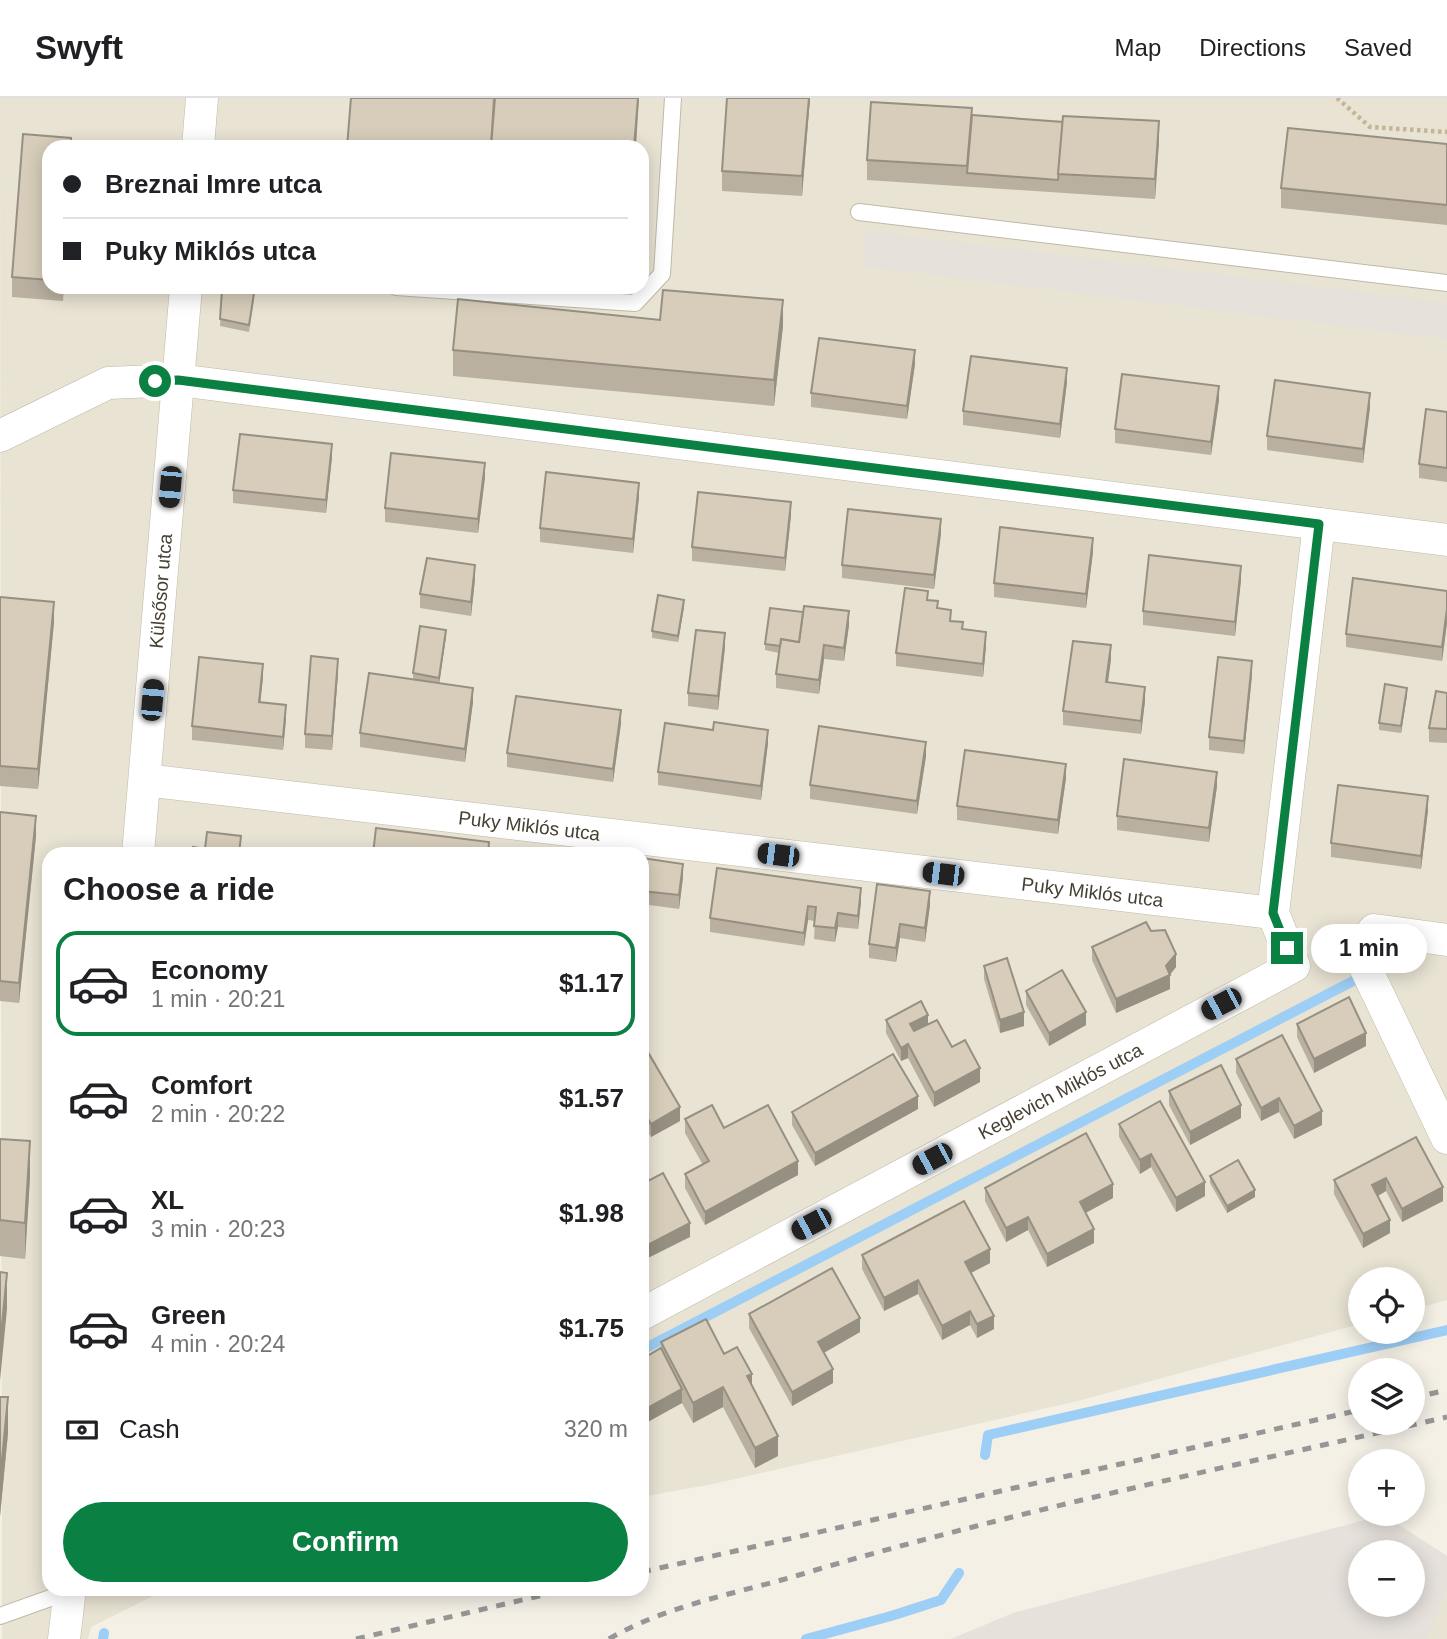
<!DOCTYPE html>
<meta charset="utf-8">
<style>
:root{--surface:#fff;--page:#f6f6f6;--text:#202124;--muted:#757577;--line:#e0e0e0;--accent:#0b8043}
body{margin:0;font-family:Arial,sans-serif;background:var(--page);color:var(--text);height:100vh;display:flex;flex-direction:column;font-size:26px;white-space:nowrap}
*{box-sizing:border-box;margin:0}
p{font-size:23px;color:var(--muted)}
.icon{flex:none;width:38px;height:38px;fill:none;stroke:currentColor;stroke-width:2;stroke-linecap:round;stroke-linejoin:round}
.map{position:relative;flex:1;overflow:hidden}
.details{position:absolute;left:42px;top:749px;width:607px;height:749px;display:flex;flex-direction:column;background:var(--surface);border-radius:21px;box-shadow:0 4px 18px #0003}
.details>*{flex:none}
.top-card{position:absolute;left:42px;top:42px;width:607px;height:154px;border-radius:21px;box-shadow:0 4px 18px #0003;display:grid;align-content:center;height:154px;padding:0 21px;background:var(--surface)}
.controls{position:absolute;left:1348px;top:1169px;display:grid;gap:14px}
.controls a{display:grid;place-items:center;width:77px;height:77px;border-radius:50%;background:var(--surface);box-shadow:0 4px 18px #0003;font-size:35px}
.end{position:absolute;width:32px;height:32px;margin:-16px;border:9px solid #0b8043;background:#fff;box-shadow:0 0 0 4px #fff}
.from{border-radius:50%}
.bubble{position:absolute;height:49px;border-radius:24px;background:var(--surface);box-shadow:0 4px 18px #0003;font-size:23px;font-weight:600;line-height:49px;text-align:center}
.car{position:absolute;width:21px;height:42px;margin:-21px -10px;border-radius:9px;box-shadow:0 0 5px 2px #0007;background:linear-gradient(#222 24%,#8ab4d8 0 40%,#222 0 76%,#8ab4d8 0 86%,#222 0)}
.top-card b{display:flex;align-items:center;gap:24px;height:66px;font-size:26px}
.top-card b+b{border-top:2px solid var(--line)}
.top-card i{width:18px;height:18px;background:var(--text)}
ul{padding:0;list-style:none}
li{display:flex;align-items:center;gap:21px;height:105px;margin:0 14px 10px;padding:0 7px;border:4px solid transparent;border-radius:21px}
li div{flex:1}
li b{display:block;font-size:26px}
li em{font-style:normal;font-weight:600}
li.selected{border-color:var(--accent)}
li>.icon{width:63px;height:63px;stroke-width:1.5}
h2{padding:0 21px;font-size:32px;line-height:84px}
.pay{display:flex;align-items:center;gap:18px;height:77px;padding:0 21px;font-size:26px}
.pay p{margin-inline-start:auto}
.cta{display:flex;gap:14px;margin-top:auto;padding:14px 21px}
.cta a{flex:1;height:80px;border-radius:42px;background:var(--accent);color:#fff;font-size:28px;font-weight:600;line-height:80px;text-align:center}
header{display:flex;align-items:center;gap:42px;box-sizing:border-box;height:98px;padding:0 35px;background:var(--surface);border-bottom:2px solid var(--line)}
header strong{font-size:33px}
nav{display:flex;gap:38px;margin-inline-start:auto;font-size:24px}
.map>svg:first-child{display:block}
.residential{fill:#e8e3d3;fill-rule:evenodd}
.industrial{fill:#e6e1db;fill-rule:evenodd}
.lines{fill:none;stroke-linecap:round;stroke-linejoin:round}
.stream{stroke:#9dcef6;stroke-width:10}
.lane-casing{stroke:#c0b9a7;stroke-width:18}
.street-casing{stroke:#c0b9a7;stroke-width:33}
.path{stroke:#c3b698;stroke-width:4.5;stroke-dasharray:3.5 3.5;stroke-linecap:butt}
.lane{stroke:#fff;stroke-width:16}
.street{stroke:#fff;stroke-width:32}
.rail{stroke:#969696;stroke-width:5;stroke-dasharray:9 9;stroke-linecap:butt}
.wall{fill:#b9b0a0}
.shaded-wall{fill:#969082}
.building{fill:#d7cdba;stroke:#969082;stroke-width:2}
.route{stroke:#0b8043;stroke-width:9}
.labels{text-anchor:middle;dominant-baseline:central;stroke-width:6;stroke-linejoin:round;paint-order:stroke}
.street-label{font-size:19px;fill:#474134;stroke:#fff}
</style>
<header>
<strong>Swyft</strong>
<nav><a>Map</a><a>Directions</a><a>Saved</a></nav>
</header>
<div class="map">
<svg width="1447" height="1541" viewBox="0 0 1447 1541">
<rect width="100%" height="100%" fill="#f4f0e6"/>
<g class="residential">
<path d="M0,0H1447V1202L1412,1212V1181H1360V1226L1078,1303L713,1386L642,1399V756H49V1491H167L91,1529L88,1541H2ZM49,49H642V189H49Z"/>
<path d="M1447,1494V1541H1428Z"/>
</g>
<g class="industrial">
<path d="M866,133L1447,205V241L862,168Z"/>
<path d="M1384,1417L1447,1458V1494L1428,1541H951L1013,1515ZM1360,1454H1412V1507H1360Z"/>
</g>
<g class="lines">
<g class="stream">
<path d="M642,1252L1353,883"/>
<path d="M985,1357L988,1337L1447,1232"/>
<path d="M103,1541L104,1535"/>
<path d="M806,1541L891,1518L941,1502L959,1475"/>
</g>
<defs>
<g id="lane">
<path d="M859,114L1447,185"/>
<path d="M396,189L635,205L662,176L673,0"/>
<path d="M0,1518L70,1493"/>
</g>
<g id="street">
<path d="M198,49L202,0"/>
<path d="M0,338L108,285L178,282L1447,442"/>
<path id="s1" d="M145,682L1273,815"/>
<path id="s2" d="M138,756L186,189"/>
<path d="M1447,842L1374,832L1357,852L1447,1040"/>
<path id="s3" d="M642,1216L1294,868L1273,815L1319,426"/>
<path d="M64,1541L70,1491"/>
</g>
</defs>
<use href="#lane" class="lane-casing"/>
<use href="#street" class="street-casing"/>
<path class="path" d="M1337,0L1370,29L1447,34"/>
<use href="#lane" class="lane"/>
<use href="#street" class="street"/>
<g class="rail">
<path d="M1412,1300L1447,1292"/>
<path d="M642,1474L1360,1312"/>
<path d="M356,1541L569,1491"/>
<path d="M609,1541C667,1507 735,1496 799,1477C1012,1413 1230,1369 1447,1319"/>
</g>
</g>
<g class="wall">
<path d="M727,0H810L802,98L722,93V73Z"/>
<path d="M972,17L1159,43L1155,101L867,82V62Z"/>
<path d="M23,36L71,40V49H49V189H64L63,203L12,199V179Z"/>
<path d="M1447,46V127L1281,110V90Z"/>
<path d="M222,192L254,202L249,234L220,228Z"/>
<path d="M660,222L783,228L774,308L453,278V252Z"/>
<path d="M915,266L907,321L811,309V295Z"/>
<path d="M1067,284L1060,340L963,327V313Z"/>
<path d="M1219,302L1211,357L1115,345V331Z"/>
<path d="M1370,309L1363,365L1267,352V338Z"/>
<path d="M1447,314V384L1419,380V366Z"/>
<path d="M332,359L326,415L233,405V392Z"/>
<path d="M485,379L478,435L385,424V410Z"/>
<path d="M639,399L633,455L540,444V430Z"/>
<path d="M791,417L785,473L692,463V449Z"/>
<path d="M941,435L934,491L842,480V467Z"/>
<path d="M1093,454L1086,510L994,499V485Z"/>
<path d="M475,481L471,518L420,510V496Z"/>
<path d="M1241,482L1235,538L1143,527V513Z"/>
<path d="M1447,493V525L1442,563L1346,549V536Z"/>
<path d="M0,499L54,524L38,691L0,688Z"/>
<path d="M928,502L951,523L986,548L983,579L896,568V555Z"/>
<path d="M684,509L678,544L652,540V533Z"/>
<path d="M849,527L844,563L824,561L819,596L776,590V576L779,555L765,552V546Z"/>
<path d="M446,538L439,585L473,604L465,664L360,649V635L413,582V575Z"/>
<path d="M725,549L718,612L688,608V595Z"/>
<path d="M1111,561L1108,584L1145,603L1141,636L1063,627V613Z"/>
<path d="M338,575L332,652L305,650V636Z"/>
<path d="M1252,577L1244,656L1209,652V639Z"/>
<path d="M263,579L260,604L286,621L283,652L192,642V628Z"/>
<path d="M1447,595V645L1429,644V630Z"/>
<path d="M1407,597L1401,635L1379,632V625Z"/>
<path d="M621,625L613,684L507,669V655Z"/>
<path d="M768,645L761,702L658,687V674Z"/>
<path d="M926,658L917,716L810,701V687Z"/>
<path d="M1066,680L1058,736L957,722V708Z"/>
<path d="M1217,688L1209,744L1117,732V718Z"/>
<path d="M1428,712L1421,771L1331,759V745Z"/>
<path d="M0,714L36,738L19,905L0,903Z"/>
<path d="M642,760L683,779L679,811L642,806Z"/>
<path d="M717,770L861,804L858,831L838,829L835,844L814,841L815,823L808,822L804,848L710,834V820Z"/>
<path d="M930,807L925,844L900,840L896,864L869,860V846Z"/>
<path d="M1151,833L1176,869L1170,876V891L1116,915L1092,862V849Z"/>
<path d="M984,868L1024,928L1000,935L984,881Z"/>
<path d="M1026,893L1086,927L1049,948L1026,907Z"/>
<path d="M886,922L928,926L952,949L980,984L934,1009L908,960L901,963L886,935Z"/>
<path d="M1297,926L1366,948L1314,975L1297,939Z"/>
<path d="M642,944L680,1023L651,1039L642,1024Z"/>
<path d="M1236,961L1322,1027L1294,1041L1279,1014L1261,1023L1236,975Z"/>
<path d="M1169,993L1241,1020L1190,1047L1169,1007Z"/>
<path d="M918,1011L815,1068L792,1027V1014Z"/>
<path d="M685,1021L798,1077L705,1127L685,1090V1076L703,1067L685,1035Z"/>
<path d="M1119,1026L1205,1098L1176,1114L1151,1069L1140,1076L1119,1039Z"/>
<path d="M1416,1039L1443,1103L1402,1124L1386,1093L1378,1098L1390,1135L1363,1150L1334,1096V1082Z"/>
<path d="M0,1041L30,1079L25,1161L0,1158Z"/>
<path d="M1210,1078L1255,1099L1227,1115L1210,1085Z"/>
<path d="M985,1090L1113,1100L1085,1115L1094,1145L1047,1169L1028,1132L1006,1144L985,1103Z"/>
<path d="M862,1157L990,1165L971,1175L994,1231L977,1240L970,1227L942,1242L918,1196L884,1213L862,1171Z"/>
<path d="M749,1216L860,1234L824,1255L833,1285L792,1308L749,1230Z"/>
<path d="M661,1244L724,1256L778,1358L755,1370L723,1309L693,1325L682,1305L644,1326L642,1324V1261L661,1250Z"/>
<path d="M0,1299L8,1335L0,1418Z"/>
</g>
<g class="shaded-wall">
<path d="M638,0H639L636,49H634Z"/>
<path d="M809,0H810L802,98V78Z"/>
<path d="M1159,23V43L1155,101V81Z"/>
<path d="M783,202V228L774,308V282Z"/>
<path d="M915,252V266L907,321V308Z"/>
<path d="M1067,270V284L1060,340V326Z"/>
<path d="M1219,288V302L1211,357V344Z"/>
<path d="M1370,295V309L1363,365V351Z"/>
<path d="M332,346V359L326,415V402Z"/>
<path d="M485,365V379L478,435V421Z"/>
<path d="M639,385V399L633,455V441Z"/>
<path d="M791,404V417L785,473V460Z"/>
<path d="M941,421V435L934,491V477Z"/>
<path d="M1093,440V454L1086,510V496Z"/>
<path d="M475,467V481L471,518V504Z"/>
<path d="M1241,468V482L1235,538V524Z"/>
<path d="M684,502V509L678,544V538Z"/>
<path d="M54,504V524L38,691V671Z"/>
<path d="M1447,511V525L1442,563V549Z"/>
<path d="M849,513V527L844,563V550Z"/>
<path d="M446,532V538L439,587V580Z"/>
<path d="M986,534V548L983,579V566Z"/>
<path d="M725,535V549L718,612V598Z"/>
<path d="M824,547V561L819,596V582Z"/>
<path d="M1111,547V561L1106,597V584Z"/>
<path d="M338,561V575L332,652V638Z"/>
<path d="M1252,563V577L1244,656V643Z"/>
<path d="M263,566V579L259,618V604Z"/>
<path d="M1145,589V603L1141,636V623Z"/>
<path d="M473,590V604L465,664V651Z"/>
<path d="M1407,590V597L1401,635V628Z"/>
<path d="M286,607V621L283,652V639Z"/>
<path d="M621,612V625L613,684V671Z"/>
<path d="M768,632V645L761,702V688Z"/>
<path d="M926,644V658L917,716V703Z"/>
<path d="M1066,666V680L1058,736V722Z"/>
<path d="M1217,674V688L1209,744V730Z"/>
<path d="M1428,698V712L1421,771V758Z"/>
<path d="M36,718V738L19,905V885Z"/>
<path d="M683,766V779L679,811V797Z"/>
<path d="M861,790V804L858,831V818Z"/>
<path d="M930,793V807L925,844V830Z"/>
<path d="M808,808V822L804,848V835Z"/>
<path d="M838,815V829L835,844V830Z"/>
<path d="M900,826V840L896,864V850Z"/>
<path d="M1176,856V869L1169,878L1170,877V891L1116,915V901L1166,868Z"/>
<path d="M1024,914V928L1000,935V922Z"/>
<path d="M1086,914V927L1049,948V935Z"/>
<path d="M928,917V931L910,940V926Z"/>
<path d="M1366,935V948L1314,975V961Z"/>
<path d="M908,946V960L901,963V950Z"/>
<path d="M980,970V984L934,1009V995Z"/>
<path d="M918,998V1011L815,1068V1055Z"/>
<path d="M1279,1000V1014L1261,1023V1010Z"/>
<path d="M1241,1007V1020L1190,1047V1034Z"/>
<path d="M680,1009V1023L651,1039V1026Z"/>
<path d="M1322,1013V1027L1294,1041V1028Z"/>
<path d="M30,1043V1079L25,1161V1125Z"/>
<path d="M1151,1056V1069L1140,1076V1062Z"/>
<path d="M798,1063V1077L705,1127V1114Z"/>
<path d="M1386,1080V1093L1372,1101V1087Z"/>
<path d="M1205,1084V1098L1176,1114V1100Z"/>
<path d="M1113,1086V1100L1080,1118V1104Z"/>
<path d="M1443,1089V1103L1402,1124V1111Z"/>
<path d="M1255,1092V1099L1227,1115V1108Z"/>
<path d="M1028,1119V1132L1006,1144V1130Z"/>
<path d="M1390,1122V1135L1363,1150V1136Z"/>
<path d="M690,1125V1139L642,1163V1150Z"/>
<path d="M1094,1131V1145L1047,1169V1156Z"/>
<path d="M990,1151V1165L965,1178V1164Z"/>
<path d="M7,1175V1211L0,1283V1247Z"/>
<path d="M918,1182V1196L884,1213V1200Z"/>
<path d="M970,1213V1227L942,1242V1228Z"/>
<path d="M994,1218V1231L977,1240V1226Z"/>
<path d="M860,1220V1234L818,1258V1244Z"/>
<path d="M833,1271V1285L792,1308V1294Z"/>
<path d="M752,1276V1296L747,1278Z"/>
<path d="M723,1289V1309L693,1325V1305Z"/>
<path d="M682,1291V1305L644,1326V1312Z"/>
<path d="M8,1299V1335L0,1418V1382Z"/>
<path d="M778,1338V1358L755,1370V1350Z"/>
</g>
<g class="building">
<path d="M351,0H494L491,49H347Z"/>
<path d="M495,0H638L634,49H491Z"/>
<path d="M727,0H809L802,78L722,73Z"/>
<path d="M871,4L972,10L967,68L867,62Z"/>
<path d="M972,17L1063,24L1058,82L967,75Z"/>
<path d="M1063,18L1159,23L1155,81L1058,76Z"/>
<path d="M1288,30L1447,46V107L1281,90Z"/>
<path d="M23,36L71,40V49H49V182L12,179Z"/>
<path d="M222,192L254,195L249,227L220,221Z"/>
<path d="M663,192L783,202L774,282L453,252L458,201L660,222Z"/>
<path d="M819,240L915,252L907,308L811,295Z"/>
<path d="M971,258L1067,270L1060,326L963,313Z"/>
<path d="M1122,276L1219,288L1211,344L1115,331Z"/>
<path d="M1275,282L1370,295L1363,351L1267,338Z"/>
<path d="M1426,311L1447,314V370L1419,366Z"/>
<path d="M240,336L332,346L326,402L233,392Z"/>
<path d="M391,355L485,365L478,421L385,410Z"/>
<path d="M546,374L639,385L633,441L540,430Z"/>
<path d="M698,394L791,404L785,460L692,449Z"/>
<path d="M848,411L941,421L934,477L842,467Z"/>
<path d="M1000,429L1093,440L1086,496L994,485Z"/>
<path d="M1149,457L1241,468L1235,524L1143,513Z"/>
<path d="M427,460L475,467L471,504L420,496Z"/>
<path d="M1353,480L1447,493V511L1442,549L1346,536Z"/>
<path d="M905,490L928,493L927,502L938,503L937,510L951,512L950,523L963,524L962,531L986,534L983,566L896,555Z"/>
<path d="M658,497L684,502L678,538L652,533Z"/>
<path d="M0,499L54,504L38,671L0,668Z"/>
<path d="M804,508L849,513L844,550L824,547L819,582L776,576L781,541L799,544Z"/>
<path d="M770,510L803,514L799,544L781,541L780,548L765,546Z"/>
<path d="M420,528L446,532L439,580L413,575Z"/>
<path d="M696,532L725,535L718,598L688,595Z"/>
<path d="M1073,543L1111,547L1106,584L1145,589L1141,623L1063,613Z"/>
<path d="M311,558L338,561L332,638L305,636Z"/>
<path d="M199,559L263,566L259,604L286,607L283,639L192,628Z"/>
<path d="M1218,559L1252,563L1244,643L1209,639Z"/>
<path d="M369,575L473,590L465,651L360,635Z"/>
<path d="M1385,586L1407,590L1401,628L1379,625Z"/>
<path d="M1436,593L1447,595V631L1429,630Z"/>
<path d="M516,598L621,612L613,671L507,655Z"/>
<path d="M714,624L768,632L761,688L658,674L665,625L713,632Z"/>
<path d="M819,628L926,644L917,703L810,687Z"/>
<path d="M965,652L1066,666L1058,722L957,708Z"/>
<path d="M1124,661L1217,674L1209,730L1117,718Z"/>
<path d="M1338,687L1428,698L1421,758L1331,745Z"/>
<path d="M0,714L36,718L19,885L0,883Z"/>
<path d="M376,730L489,744L488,756H373Z"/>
<path d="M207,734L241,738L239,756H192L193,749L205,751Z"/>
<path d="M558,750L606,756H558Z"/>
<path d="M642,760L683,766L679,797L642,793Z"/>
<path d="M717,770L861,790L858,818L838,815L835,830L814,828L816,809L808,808L804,835L710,820Z"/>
<path d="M877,786L930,793L925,830L900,826L896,850L869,846Z"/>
<path d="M1146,824L1151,833L1165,832L1176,856L1166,868L1170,877L1116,901L1092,849Z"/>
<path d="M1007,860L1024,914L1000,922L984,868Z"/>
<path d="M1062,872L1086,914L1049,935L1026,893Z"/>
<path d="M1349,899L1366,935L1314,961L1297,926Z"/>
<path d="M921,903L928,917L910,926L914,933L937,922L952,949L965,942L980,970L934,995L908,946L901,950L886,922Z"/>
<path d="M1282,937L1322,1013L1294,1028L1279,1000L1261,1010L1236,961Z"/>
<path d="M642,944L680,1009L651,1026L642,1010Z"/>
<path d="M893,956L918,998L815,1055L792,1014Z"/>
<path d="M1221,967L1241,1007L1190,1034L1169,993Z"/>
<path d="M1160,1003L1205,1084L1176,1100L1151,1056L1140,1062L1119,1026Z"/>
<path d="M712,1007L724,1030L768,1007L798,1063L705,1114L685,1076L709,1063L685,1021Z"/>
<path d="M1086,1035L1113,1086L1080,1104L1094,1131L1047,1156L1028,1119L1006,1130L985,1090Z"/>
<path d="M1416,1039L1443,1089L1402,1111L1386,1080L1372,1087L1390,1122L1363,1136L1334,1082Z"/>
<path d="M0,1041L30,1043L25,1125L0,1122Z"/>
<path d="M1238,1062L1255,1092L1227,1108L1210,1078Z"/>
<path d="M663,1075L690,1125L642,1150V1086Z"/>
<path d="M964,1103L990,1151L965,1164L994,1218L977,1226L970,1213L942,1228L918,1182L884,1200L862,1157Z"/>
<path d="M832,1170L860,1220L818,1244L833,1271L792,1294L749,1216Z"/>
<path d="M0,1174L7,1175L0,1247Z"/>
<path d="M706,1221L724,1256L737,1249L752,1276L747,1278L778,1338L755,1350L723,1289L693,1305L661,1244Z"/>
<path d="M661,1250L682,1291L644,1312L642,1310V1261Z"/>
<path d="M0,1299H8L0,1382Z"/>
</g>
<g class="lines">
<path class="route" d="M155,283L178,282L1319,426L1273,815L1287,850"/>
</g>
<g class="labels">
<g class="street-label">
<text stroke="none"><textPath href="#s2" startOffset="264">Külsősor utca</textPath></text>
<text stroke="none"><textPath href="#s1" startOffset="387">Puky Miklós utca</textPath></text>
<text stroke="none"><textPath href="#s1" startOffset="954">Puky Miklós utca</textPath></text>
<text stroke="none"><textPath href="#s3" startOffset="474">Keglevich Miklós utca</textPath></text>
</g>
</g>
</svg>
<div class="controls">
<a><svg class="icon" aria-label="locate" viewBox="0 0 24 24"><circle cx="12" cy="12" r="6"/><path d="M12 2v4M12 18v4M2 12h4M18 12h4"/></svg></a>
<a><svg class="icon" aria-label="layers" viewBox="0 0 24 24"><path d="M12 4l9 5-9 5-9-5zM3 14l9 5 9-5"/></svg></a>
<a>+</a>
<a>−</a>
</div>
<i class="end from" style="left:155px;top:283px"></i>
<i class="end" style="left:1287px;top:850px"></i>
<div class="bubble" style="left:1311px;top:826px;width:116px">1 min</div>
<i class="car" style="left:170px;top:389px;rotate:185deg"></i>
<i class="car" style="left:152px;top:602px;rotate:5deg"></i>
<i class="car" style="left:778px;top:757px;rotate:277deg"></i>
<i class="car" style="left:943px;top:776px;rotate:277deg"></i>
<i class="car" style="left:1221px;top:906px;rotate:242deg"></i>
<i class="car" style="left:932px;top:1061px;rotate:242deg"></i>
<i class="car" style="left:811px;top:1126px;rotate:242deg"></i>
<div class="top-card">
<b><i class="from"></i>Breznai Imre utca</b>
<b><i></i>Puky Miklós utca</b>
</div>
<section class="details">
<h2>Choose a ride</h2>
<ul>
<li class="selected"><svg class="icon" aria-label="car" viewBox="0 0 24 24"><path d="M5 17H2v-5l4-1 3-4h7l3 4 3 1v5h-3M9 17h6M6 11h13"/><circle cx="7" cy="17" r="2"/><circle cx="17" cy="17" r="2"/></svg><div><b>Economy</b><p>1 min · 20:21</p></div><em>$1.17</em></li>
<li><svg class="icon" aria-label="car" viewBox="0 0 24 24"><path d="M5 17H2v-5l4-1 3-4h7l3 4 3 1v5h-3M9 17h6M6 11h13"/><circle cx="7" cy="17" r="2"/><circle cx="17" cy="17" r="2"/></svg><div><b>Comfort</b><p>2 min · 20:22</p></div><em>$1.57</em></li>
<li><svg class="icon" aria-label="car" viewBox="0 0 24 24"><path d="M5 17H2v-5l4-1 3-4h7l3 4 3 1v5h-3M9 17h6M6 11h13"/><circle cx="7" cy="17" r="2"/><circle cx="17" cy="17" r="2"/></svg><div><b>XL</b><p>3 min · 20:23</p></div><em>$1.98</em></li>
<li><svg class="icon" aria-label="car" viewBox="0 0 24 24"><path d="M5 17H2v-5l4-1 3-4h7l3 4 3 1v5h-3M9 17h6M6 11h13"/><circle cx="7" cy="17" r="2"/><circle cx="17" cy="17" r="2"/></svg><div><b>Green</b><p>4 min · 20:24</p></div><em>$1.75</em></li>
</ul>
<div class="pay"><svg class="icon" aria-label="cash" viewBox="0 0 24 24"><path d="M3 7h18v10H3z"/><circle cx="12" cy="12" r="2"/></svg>Cash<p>320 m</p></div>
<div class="cta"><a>Confirm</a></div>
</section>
</div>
